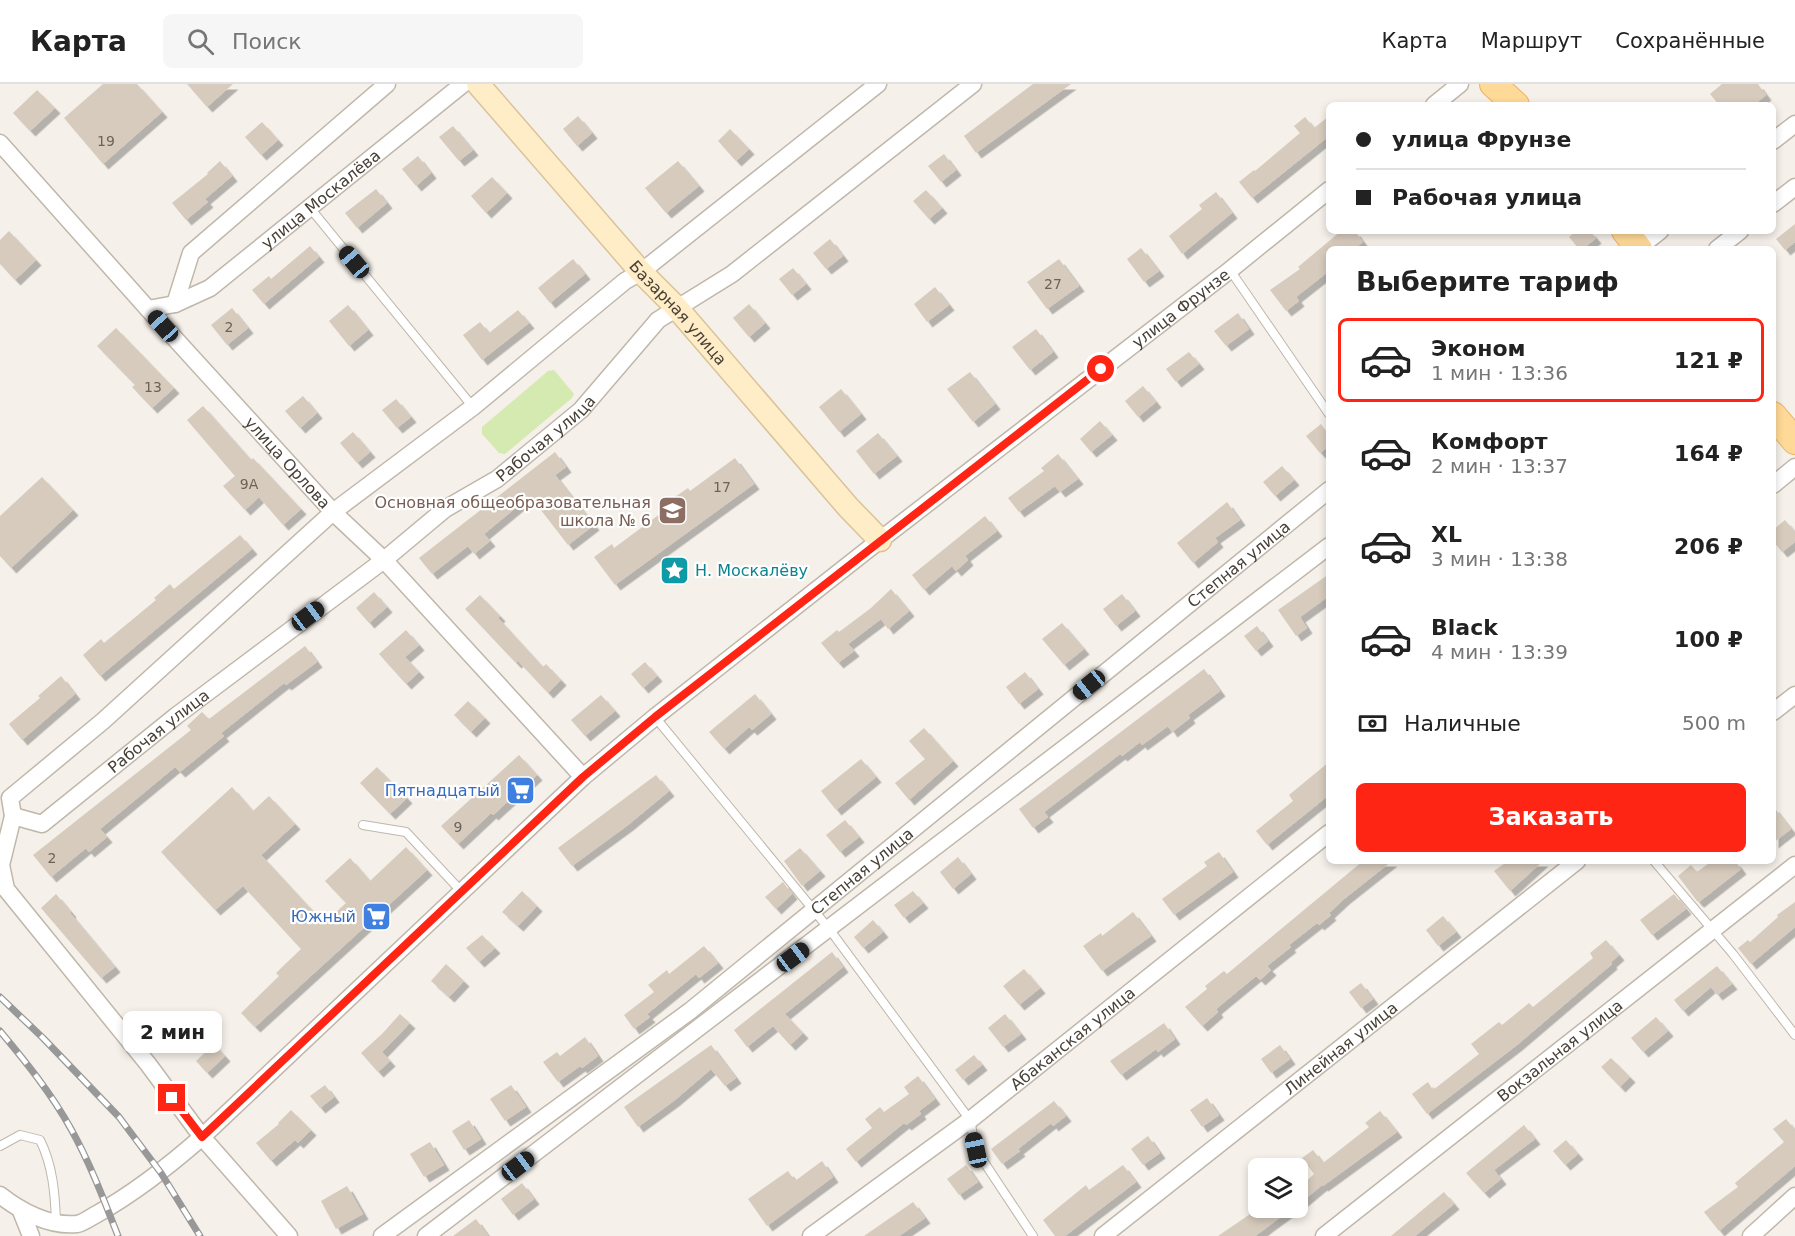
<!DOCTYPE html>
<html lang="ru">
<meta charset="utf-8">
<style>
:root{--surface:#fff;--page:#f6f6f6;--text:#222;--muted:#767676;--line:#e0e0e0;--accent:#ff2515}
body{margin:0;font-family:"DejaVu Sans",sans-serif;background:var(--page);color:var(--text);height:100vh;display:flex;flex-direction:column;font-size:22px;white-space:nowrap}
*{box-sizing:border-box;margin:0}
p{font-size:20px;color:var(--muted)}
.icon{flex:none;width:33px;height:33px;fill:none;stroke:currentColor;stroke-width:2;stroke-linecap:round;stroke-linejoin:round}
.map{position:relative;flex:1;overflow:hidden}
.drawer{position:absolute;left:1326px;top:162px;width:450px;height:618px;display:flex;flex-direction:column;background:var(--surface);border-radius:9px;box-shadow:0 3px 9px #0003}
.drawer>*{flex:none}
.guide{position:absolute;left:1326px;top:18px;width:450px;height:132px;border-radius:9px;box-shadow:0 3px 9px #0003;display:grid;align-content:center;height:132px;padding:0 30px;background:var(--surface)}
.fabs{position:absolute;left:1248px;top:1074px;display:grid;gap:12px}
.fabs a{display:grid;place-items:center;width:60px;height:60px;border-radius:9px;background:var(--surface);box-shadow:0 3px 9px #0003;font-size:30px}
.end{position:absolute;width:27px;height:27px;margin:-14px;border:8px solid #ff2515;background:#fff;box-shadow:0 0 0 3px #fff}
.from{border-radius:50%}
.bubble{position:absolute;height:42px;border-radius:9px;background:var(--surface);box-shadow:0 3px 9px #0003;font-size:20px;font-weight:800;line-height:42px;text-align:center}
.car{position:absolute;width:18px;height:36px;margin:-18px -9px;border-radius:8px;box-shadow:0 0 4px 2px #0007;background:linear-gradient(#222 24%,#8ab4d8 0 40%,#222 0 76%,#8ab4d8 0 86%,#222 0)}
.guide b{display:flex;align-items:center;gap:21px;height:57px;font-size:22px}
.guide b+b{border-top:2px solid var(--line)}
.guide i{width:15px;height:15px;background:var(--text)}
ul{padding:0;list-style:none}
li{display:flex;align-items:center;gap:18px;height:84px;margin:0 12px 9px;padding:0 18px;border:3px solid transparent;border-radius:9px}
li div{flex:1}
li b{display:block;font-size:22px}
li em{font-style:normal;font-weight:800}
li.on{border-color:var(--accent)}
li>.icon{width:54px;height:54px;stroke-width:1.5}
h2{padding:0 30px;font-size:27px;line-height:72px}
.pay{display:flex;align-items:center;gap:15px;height:66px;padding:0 30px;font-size:22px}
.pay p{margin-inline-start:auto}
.action{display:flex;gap:12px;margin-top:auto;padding:12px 30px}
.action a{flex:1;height:69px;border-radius:9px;background:var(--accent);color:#fff;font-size:24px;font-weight:800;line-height:69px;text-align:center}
header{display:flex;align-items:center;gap:36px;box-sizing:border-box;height:84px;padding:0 30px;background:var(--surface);border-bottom:2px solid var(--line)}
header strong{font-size:28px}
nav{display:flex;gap:33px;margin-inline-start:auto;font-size:21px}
.search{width:420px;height:54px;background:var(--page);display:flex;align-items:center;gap:15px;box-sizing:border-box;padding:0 21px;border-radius:9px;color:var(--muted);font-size:22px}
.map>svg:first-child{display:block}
.green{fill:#d5eab0}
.building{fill:#d7cbbd;filter:url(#shadow)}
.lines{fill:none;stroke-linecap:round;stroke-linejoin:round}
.lane-casing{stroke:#c0b7ab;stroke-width:10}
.street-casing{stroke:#c0b7ab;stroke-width:19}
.secondary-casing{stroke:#d9c399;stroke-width:25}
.primary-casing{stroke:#e7b564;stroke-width:28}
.lane{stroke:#fff;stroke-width:8}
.street{stroke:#fff;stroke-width:16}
.secondary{stroke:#ffedc8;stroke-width:22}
.primary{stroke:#ffd997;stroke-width:26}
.rail-casing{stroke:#989898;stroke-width:7}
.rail{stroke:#fff;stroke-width:4.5;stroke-dasharray:14;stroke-linecap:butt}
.route{stroke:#ff2515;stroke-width:8}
.labels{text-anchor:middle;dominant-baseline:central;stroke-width:4.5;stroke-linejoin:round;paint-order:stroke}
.number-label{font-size:14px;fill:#6c6358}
.street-label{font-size:16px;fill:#484037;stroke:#fff}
.education-label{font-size:16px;fill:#785e54;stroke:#fff;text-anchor:end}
.culture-label{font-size:16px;fill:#0d838f;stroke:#fff;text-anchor:start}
.shop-label{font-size:16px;fill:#366cbe;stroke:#fff;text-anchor:end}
</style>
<header>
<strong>Карта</strong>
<div class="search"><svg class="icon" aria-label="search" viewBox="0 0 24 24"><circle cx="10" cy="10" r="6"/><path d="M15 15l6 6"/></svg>Поиск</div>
<nav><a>Карта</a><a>Маршрут</a><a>Сохранённые</a></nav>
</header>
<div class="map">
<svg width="1795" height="1152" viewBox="0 0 1795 1152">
<defs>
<filter id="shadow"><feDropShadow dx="5.5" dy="5.5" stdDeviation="0" flood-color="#0004"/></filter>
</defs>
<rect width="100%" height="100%" fill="#f5f0e9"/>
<path class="green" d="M554,286L574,310L572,314L505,370L499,369L482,350V343L548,287Z"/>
<g class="building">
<path d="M103,0H137L162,28L103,80L64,34Z"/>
<path d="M187,0H233L207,23Z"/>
<path d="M1033,0H1071L976,69L964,52Z"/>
<path d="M1722,0H1758L1766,11L1754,21H1719L1710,10Z"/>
<path d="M37,6L55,24L30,47L13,29Z"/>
<path d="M578,32L592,49L577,62L563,45Z"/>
<path d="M1329,32V52L1252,114L1239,98L1254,86L1255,87L1300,49L1294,42L1305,33L1314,44Z"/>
<path d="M262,38L278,56L261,71L245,53Z"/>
<path d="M453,42L473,66L459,77L439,53Z"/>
<path d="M730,45L749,65L736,77L718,57Z"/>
<path d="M944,70L956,86L941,98L928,82Z"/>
<path d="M418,72L431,89L416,102L402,85Z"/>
<path d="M220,77L232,92L205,115L208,118L186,136L172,119L208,90L207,89Z"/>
<path d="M678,77L699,102L666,129L645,104Z"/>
<path d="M492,93L507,109L486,129L471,112Z"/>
<path d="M376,105L387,119L357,144L345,129Z"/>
<path d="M926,106L942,124L929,135L913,117Z"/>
<path d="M1216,108L1232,129L1182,170L1169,152L1202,125L1199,121Z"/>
<path d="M1795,140V158L1785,166L1776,155Z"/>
<path d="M9,147L36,176L15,196L0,180V156Z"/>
<path d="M1341,147H1355L1363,158L1354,165H1329V187L1296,213L1299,217L1286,227L1270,206L1300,185L1298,183Z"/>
<path d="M1576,147H1590L1596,154L1583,165H1579L1569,153Z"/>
<path d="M830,155L843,172L826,185L813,169Z"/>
<path d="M310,162L319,173L264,220L252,206L269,192L271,195Z"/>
<path d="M1141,164L1159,187L1144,198L1127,175Z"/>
<path d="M573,175L585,190L550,219L538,204Z"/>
<path d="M1059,175L1079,202L1047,225L1027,198Z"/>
<path d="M793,184L806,200L792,211L779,195Z"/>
<path d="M935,203L949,221L927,238L914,220Z"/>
<path d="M749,220L765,239L749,253L733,234Z"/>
<path d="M348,221L368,246L349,262L329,237Z"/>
<path d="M232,224L248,244L227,261L211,241Z"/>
<path d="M518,226L529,239L482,276L463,251L480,238L489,249Z"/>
<path d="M1238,229L1249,245L1226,262L1214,247Z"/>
<path d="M116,244L174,304L152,324L132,303L135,301L97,262Z"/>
<path d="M1036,245L1053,268L1030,286L1012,263Z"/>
<path d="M1189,268L1199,280L1176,298L1166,285Z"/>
<path d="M970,288L995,320L973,338L947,305Z"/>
<path d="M1143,302L1156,318L1138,333L1125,317Z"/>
<path d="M841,305L861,330L839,348L819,323Z"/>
<path d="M303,312L317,329L300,344L285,327Z"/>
<path d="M396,315L411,333L397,344L382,326Z"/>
<path d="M203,322L251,376L253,374L301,425L283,441L259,413L245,426L223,402L235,392L187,336Z"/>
<path d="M1100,337L1112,351L1091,368L1080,355Z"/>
<path d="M1321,340L1329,351V362L1320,369L1306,352Z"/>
<path d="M353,348L370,368L357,379L340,359Z"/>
<path d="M878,349L897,372L874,390L856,367Z"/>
<path d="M555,368L566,383L555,391L594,441L568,461L530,412L484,450L490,457L474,470L468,462L432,490L419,474Z"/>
<path d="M1058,370L1078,395L1060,408L1055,402L1019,428L1008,414L1044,387L1041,384Z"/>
<path d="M735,374L754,400L615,501L594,473L612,460L614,464L672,421L669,417L688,404L690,407Z"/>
<path d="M1282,382L1294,396L1275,412L1263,398Z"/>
<path d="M42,393L73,426L11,484L0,472V432Z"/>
<path d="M1227,418L1240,436L1215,454L1218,458L1193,479L1177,459Z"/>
<path d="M985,432L997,447L965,472L968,476L956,487L952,482L924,506L912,491Z"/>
<path d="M1785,436L1795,448V458L1782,468L1773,457V446Z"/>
<path d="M240,451L252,465L100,592L83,571L101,555L104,559L156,516L154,514L170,500L174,505Z"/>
<path d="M1329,490V512L1300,533L1307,544L1296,552L1278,526Z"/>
<path d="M891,505L909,527L888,545L881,535L848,560L854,567L838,579L821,559L837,546L839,548L871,524Z"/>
<path d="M374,508L387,523L369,539L356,524Z"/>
<path d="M1122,510L1135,527L1116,542L1103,525Z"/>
<path d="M480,511L500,532L498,534L543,583L546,580L561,596L548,609L518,577L516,579L465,525Z"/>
<path d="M1062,539L1084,565L1064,581L1042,555Z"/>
<path d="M1257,542L1268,557L1256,567L1244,552Z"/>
<path d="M406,546L419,561L405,573L419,588L406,600L379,570Z"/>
<path d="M305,562L317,578L286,601L284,599L221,649L224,652L180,688L175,683L100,745L107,753L89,768L86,764L51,793L33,771L191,646L187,642L202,628L209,635Z"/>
<path d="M645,578L657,592L643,604L631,590Z"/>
<path d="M1204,585L1220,607L1188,631L1190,634L1172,648L1168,642L1142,661L1140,658L1122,672L1120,670L1044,728L1048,733L1033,744L1019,725Z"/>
<path d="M1025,588L1038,605L1019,620L1006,603Z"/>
<path d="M61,592L75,610L22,656L9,640L40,614L38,612Z"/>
<path d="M755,610L771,630L752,646L749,643L724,665L709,648Z"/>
<path d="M601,611L615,627L585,652L571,636Z"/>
<path d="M468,617L485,634L471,648L454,631Z"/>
<path d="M924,644L953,677L909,716L895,699L925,675L909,657Z"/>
<path d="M519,671L537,691L493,731L491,729L458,760L441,742Z"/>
<path d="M861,675L876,693L836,726L821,707Z"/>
<path d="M1329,678V711L1267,761L1256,747L1293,717L1289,711Z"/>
<path d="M377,683L407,714L390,730L360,699Z"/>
<path d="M656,691L669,707L628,741L572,782L558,764Z"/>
<path d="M232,703L253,727L269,712L295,740L261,771L324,839L346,819L325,797L350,774L370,797L406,763L427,786L255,943L241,929L279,892L276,889L301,865L243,802L215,826L161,768Z"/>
<path d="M1773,722L1791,745L1773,759Z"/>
<path d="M845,736L859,753L840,768L826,751Z"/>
<path d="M800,764L820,787L802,802L784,777Z"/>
<path d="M1219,768L1233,788L1174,831L1162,815L1207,782L1204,778Z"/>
<path d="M958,773L971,790L953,805L940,788Z"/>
<path d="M1363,777H1392L1344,815L1329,829L1331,831L1319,841L1317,839L1289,861L1291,863L1267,882L1271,886L1260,896L1256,892L1216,925L1218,928L1202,942L1185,923L1207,905L1205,902L1224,887L1227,890Z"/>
<path d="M1508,777H1543L1510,807L1494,787Z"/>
<path d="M1712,777H1735L1741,785L1699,818L1697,817L1678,792L1691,781L1697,788Z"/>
<path d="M783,798L792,810L776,825L765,813Z"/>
<path d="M522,807L537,822L518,842L502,828Z"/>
<path d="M913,807L923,819L904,834L894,821Z"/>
<path d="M56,810L71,828L70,829L115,883L101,894L41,824Z"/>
<path d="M1674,810L1686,825L1652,851L1640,836Z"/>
<path d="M1795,818V843L1751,880L1738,864L1748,856L1750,858L1778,833L1777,831Z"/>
<path d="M1133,828L1151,852L1102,887L1083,862L1101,849L1102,852Z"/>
<path d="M1443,832L1456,848L1438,862L1426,846Z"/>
<path d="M873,836L883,848L863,864L854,853Z"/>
<path d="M482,851L495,864L479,878L466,864Z"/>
<path d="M1606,856L1619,871L1611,878L1612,880L1517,961L1427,1030L1412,1010L1428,998L1433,1006L1479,970L1471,960L1499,938L1502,941L1529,919L1533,923L1593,874L1590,869Z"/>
<path d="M704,862L718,879L699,894L696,890L647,930L650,933L634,945L624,931L654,908L648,901L667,886L669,890Z"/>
<path d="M832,868L843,883L785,930L803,949L790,961L773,942L747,963L734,946Z"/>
<path d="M446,880L464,897L449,913L431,897Z"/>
<path d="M1717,882L1732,900L1717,911L1711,903L1683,927L1674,916Z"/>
<path d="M1024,885L1040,904L1019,921L1003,902Z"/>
<path d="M1361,899L1373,915L1361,924L1349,908Z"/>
<path d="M400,930L410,939L382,968L390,977L378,988L361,969L382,950Z"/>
<path d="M1005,930L1021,950L1003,963L988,944Z"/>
<path d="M1656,933L1668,947L1643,968L1631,954Z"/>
<path d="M1164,939L1175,955L1158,968L1156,965L1121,991L1110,977Z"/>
<path d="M585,953L598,972L582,984L580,982L558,998L543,978L557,968L560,972Z"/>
<path d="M214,960L225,972L207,989L196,977Z"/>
<path d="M711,961L736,994L725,1002L711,985L675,1016L638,1043L624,1023Z"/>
<path d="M1280,961L1290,975L1271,989L1261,975Z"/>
<path d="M974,971L982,981L963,996L955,986Z"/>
<path d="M1611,974L1630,993L1620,1003L1601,983Z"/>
<path d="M918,992L935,1015L919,1027L921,1030L906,1041L904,1039L856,1078L846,1065L872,1044L865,1035L880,1023L884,1028L909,1010L904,1003Z"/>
<path d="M325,1001L334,1013L320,1024L310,1012Z"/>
<path d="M511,1001L526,1023L505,1037L490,1015Z"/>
<path d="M1207,1014L1219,1031L1202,1043L1190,1026Z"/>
<path d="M1054,1017L1066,1032L1053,1042L1051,1039L1018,1065L1020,1067L1002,1080L991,1065Z"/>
<path d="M291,1026L311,1046L298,1059L295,1056L271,1077L256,1059L279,1040L278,1039Z"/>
<path d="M1380,1027L1397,1048L1323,1102L1322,1101L1298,1121V1105L1314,1090L1302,1074L1313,1066L1323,1079L1369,1043L1365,1039Z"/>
<path d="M1786,1035L1795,1046V1082L1719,1147L1704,1128L1738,1103L1735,1099L1784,1058L1773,1045Z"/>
<path d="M469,1036L481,1055L464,1066L452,1047Z"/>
<path d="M1524,1041L1535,1055L1494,1086L1501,1095L1484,1109L1466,1089Z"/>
<path d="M1148,1052L1160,1069L1143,1081L1131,1065Z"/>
<path d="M1566,1056L1578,1070L1565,1081L1553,1067Z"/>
<path d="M430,1058L444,1081L424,1093L410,1070Z"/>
<path d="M822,1077L833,1093L767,1142L748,1115L788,1087L795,1097Z"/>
<path d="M966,1081L978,1098L959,1111L947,1095Z"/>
<path d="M1123,1081L1136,1098L1065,1152H1055L1043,1136L1086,1101L1089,1106Z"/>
<path d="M522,1099L534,1115L513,1131L501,1115Z"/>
<path d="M347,1102L363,1130L336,1145L321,1117Z"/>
<path d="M1444,1108L1454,1120L1415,1152H1391Z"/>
<path d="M913,1118L925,1134L899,1152H864Z"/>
<path d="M1259,1124H1293L1255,1152H1218Z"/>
<path d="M476,1135L488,1152H453Z"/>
</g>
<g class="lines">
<defs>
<g id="lane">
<path d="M310,124L473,323"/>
<path d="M1230,186L1329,330"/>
<path d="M655,633L830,846L970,1036L976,1066L1033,1152"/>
<path d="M363,741L406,748L461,807"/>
<path d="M1654,777L1733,870L1795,951"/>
<path d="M0,1062L20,1051L40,1056C53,1082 55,1110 56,1138"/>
</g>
<g id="street">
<path d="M1434,21L1460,0"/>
<path d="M1773,57L1795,40"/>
<path id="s1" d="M0,59L148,225L333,428L384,476L583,693"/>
<path d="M1773,120L1795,103"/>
<path d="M1637,165L1660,147"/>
<path d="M1717,165L1740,147"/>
<path d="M175,220L191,169L387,0"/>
<path id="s2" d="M148,225L175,220L210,204L463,0"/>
<path d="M1773,401L1795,383"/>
<path d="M1773,628L1795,611"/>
<path d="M13,732L10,714L103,637L333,428L473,323L625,197L641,188L878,0"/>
<path id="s3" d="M0,1111C20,1127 50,1143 77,1140C83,1139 91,1133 97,1130C136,1108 169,1082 202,1053L583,693L655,633L880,456L1230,186L1329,106"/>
<path d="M21,1127L31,1152"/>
<path id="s4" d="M289,1152L202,1053L148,980L6,805L1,781L13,732L42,740L176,632L384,476L445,425L497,395L581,326L658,236L732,190L973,0"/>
<path id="s5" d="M382,1152L690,927L1329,406"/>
<path d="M426,1152L1329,462"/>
<path id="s6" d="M811,1152L970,1036L1329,749"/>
<path id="s7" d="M1103,1152L1577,777"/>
<path id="s8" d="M1324,1152L1795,781"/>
<path d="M1751,1152L1795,1112"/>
</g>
<g id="secondary">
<path id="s9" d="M478,0L641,188L676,223L848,423L880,456"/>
</g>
<g id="primary">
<path d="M1493,0L1516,21"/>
<path d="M1625,147L1639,165"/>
<path d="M1773,331L1795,357"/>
</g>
</defs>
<use href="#lane" class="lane-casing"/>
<use href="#street" class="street-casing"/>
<use href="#secondary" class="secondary-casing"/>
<use href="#primary" class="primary-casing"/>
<use href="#lane" class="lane"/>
<use href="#street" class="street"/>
<use href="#secondary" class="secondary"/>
<use href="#primary" class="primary"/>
<defs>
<g id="rail">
<path d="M0,913L43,954L119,1033L161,1089L200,1152"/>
<path d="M0,947C26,978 51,1009 71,1045C90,1079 104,1116 118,1152"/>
</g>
</defs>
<use href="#rail" class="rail-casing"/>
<use href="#rail" class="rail"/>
</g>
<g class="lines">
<path class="route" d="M172,1014L202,1053L583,693L655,633L1101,285"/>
</g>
<defs>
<symbol id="school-square" viewBox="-11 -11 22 22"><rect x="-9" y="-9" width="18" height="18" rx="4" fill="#8d6e63" stroke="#fff"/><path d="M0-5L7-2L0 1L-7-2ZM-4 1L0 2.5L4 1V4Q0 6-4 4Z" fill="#fff"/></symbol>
<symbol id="sight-square" viewBox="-11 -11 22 22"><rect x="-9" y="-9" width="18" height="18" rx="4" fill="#0f9aa8" stroke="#fff"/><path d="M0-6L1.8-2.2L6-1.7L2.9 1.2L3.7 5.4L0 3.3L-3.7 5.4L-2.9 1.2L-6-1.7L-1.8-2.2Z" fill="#fff"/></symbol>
<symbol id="supermarket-square" viewBox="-11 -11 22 22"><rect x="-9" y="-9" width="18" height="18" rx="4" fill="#3f7fe0" stroke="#fff"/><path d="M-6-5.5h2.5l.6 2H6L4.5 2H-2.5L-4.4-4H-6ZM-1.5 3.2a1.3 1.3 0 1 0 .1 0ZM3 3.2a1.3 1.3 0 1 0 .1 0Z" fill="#fff"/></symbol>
</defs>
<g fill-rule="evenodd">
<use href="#school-square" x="656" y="410" width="33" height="33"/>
<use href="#sight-square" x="658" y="470" width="33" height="33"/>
<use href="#supermarket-square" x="504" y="690" width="33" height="33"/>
<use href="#supermarket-square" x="360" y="816" width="33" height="33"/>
</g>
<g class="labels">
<g class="number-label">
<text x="106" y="57">19</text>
<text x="1053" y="200">27</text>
<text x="229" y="243">2</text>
<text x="153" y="303">13</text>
<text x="249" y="400">9А</text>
<text x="722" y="403">17</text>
<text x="458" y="743">9</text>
<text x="52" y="774">2</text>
</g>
<g class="street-label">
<text stroke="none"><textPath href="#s2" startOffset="208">улица Москалёва</textPath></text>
<text stroke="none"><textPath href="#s3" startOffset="1521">улица Фрунзе</textPath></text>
<text stroke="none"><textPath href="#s9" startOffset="304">Базарная улица</textPath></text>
<text stroke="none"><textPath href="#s4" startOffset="1188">Рабочая улица</textPath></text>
<text stroke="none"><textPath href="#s1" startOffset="430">улица Орлова</textPath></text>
<text stroke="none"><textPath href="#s5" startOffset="1089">Степная улица</textPath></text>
<text stroke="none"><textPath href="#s4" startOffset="702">Рабочая улица</textPath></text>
<text stroke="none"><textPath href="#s5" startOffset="603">Степная улица</textPath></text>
<text stroke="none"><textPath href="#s6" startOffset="328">Абаканская улица</textPath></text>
<text stroke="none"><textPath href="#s7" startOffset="303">Линейная улица</textPath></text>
<text stroke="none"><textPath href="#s8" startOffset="300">Вокзальная улица</textPath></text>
</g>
<g class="education-label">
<text x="651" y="418">Основная общеобразовательная<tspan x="651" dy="18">школа № 6</tspan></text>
</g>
<g class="culture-label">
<text x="695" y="486">Н. Москалёву</text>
</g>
<g class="shop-label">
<text x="500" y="706">Пятнадцатый</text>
<text x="356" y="832">Южный</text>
</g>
</g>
</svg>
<div class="fabs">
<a><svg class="icon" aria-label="layers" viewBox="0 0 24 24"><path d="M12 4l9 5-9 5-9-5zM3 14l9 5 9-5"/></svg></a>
</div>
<i class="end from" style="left:1101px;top:285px"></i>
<i class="end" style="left:172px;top:1014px"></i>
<div class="bubble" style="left:123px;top:927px;width:99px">2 мин</div>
<i class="car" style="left:354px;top:178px;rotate:320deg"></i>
<i class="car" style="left:163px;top:242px;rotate:318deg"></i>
<i class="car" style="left:308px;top:532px;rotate:53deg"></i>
<i class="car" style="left:1089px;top:601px;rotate:231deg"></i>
<i class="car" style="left:793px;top:873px;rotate:53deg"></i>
<i class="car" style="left:976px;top:1066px;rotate:348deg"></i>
<i class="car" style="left:518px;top:1082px;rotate:53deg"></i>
<div class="guide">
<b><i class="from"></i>улица Фрунзе</b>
<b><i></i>Рабочая улица</b>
</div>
<section class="drawer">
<h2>Выберите тариф</h2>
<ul>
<li class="on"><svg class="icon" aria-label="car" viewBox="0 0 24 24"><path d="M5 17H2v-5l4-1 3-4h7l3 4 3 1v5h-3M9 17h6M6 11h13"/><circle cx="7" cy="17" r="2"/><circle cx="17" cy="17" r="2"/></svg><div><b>Эконом</b><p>1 мин · 13:36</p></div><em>121 ₽</em></li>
<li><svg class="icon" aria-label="car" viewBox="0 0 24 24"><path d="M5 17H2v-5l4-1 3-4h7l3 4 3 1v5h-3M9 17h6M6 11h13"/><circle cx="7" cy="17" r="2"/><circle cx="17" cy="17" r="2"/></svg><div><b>Комфорт</b><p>2 мин · 13:37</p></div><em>164 ₽</em></li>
<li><svg class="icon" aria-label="car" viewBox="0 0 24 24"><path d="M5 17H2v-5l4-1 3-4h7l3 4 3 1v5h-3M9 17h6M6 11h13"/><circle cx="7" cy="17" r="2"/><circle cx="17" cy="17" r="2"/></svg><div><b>XL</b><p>3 мин · 13:38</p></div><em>206 ₽</em></li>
<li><svg class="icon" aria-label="car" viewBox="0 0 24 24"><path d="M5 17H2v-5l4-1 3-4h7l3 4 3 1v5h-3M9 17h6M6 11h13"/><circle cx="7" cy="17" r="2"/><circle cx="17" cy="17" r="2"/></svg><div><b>Black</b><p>4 мин · 13:39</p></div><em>100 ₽</em></li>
</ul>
<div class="pay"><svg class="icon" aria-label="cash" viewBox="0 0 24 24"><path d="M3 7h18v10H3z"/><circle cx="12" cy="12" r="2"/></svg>Наличные<p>500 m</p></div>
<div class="action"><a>Заказать</a></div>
</section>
</div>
